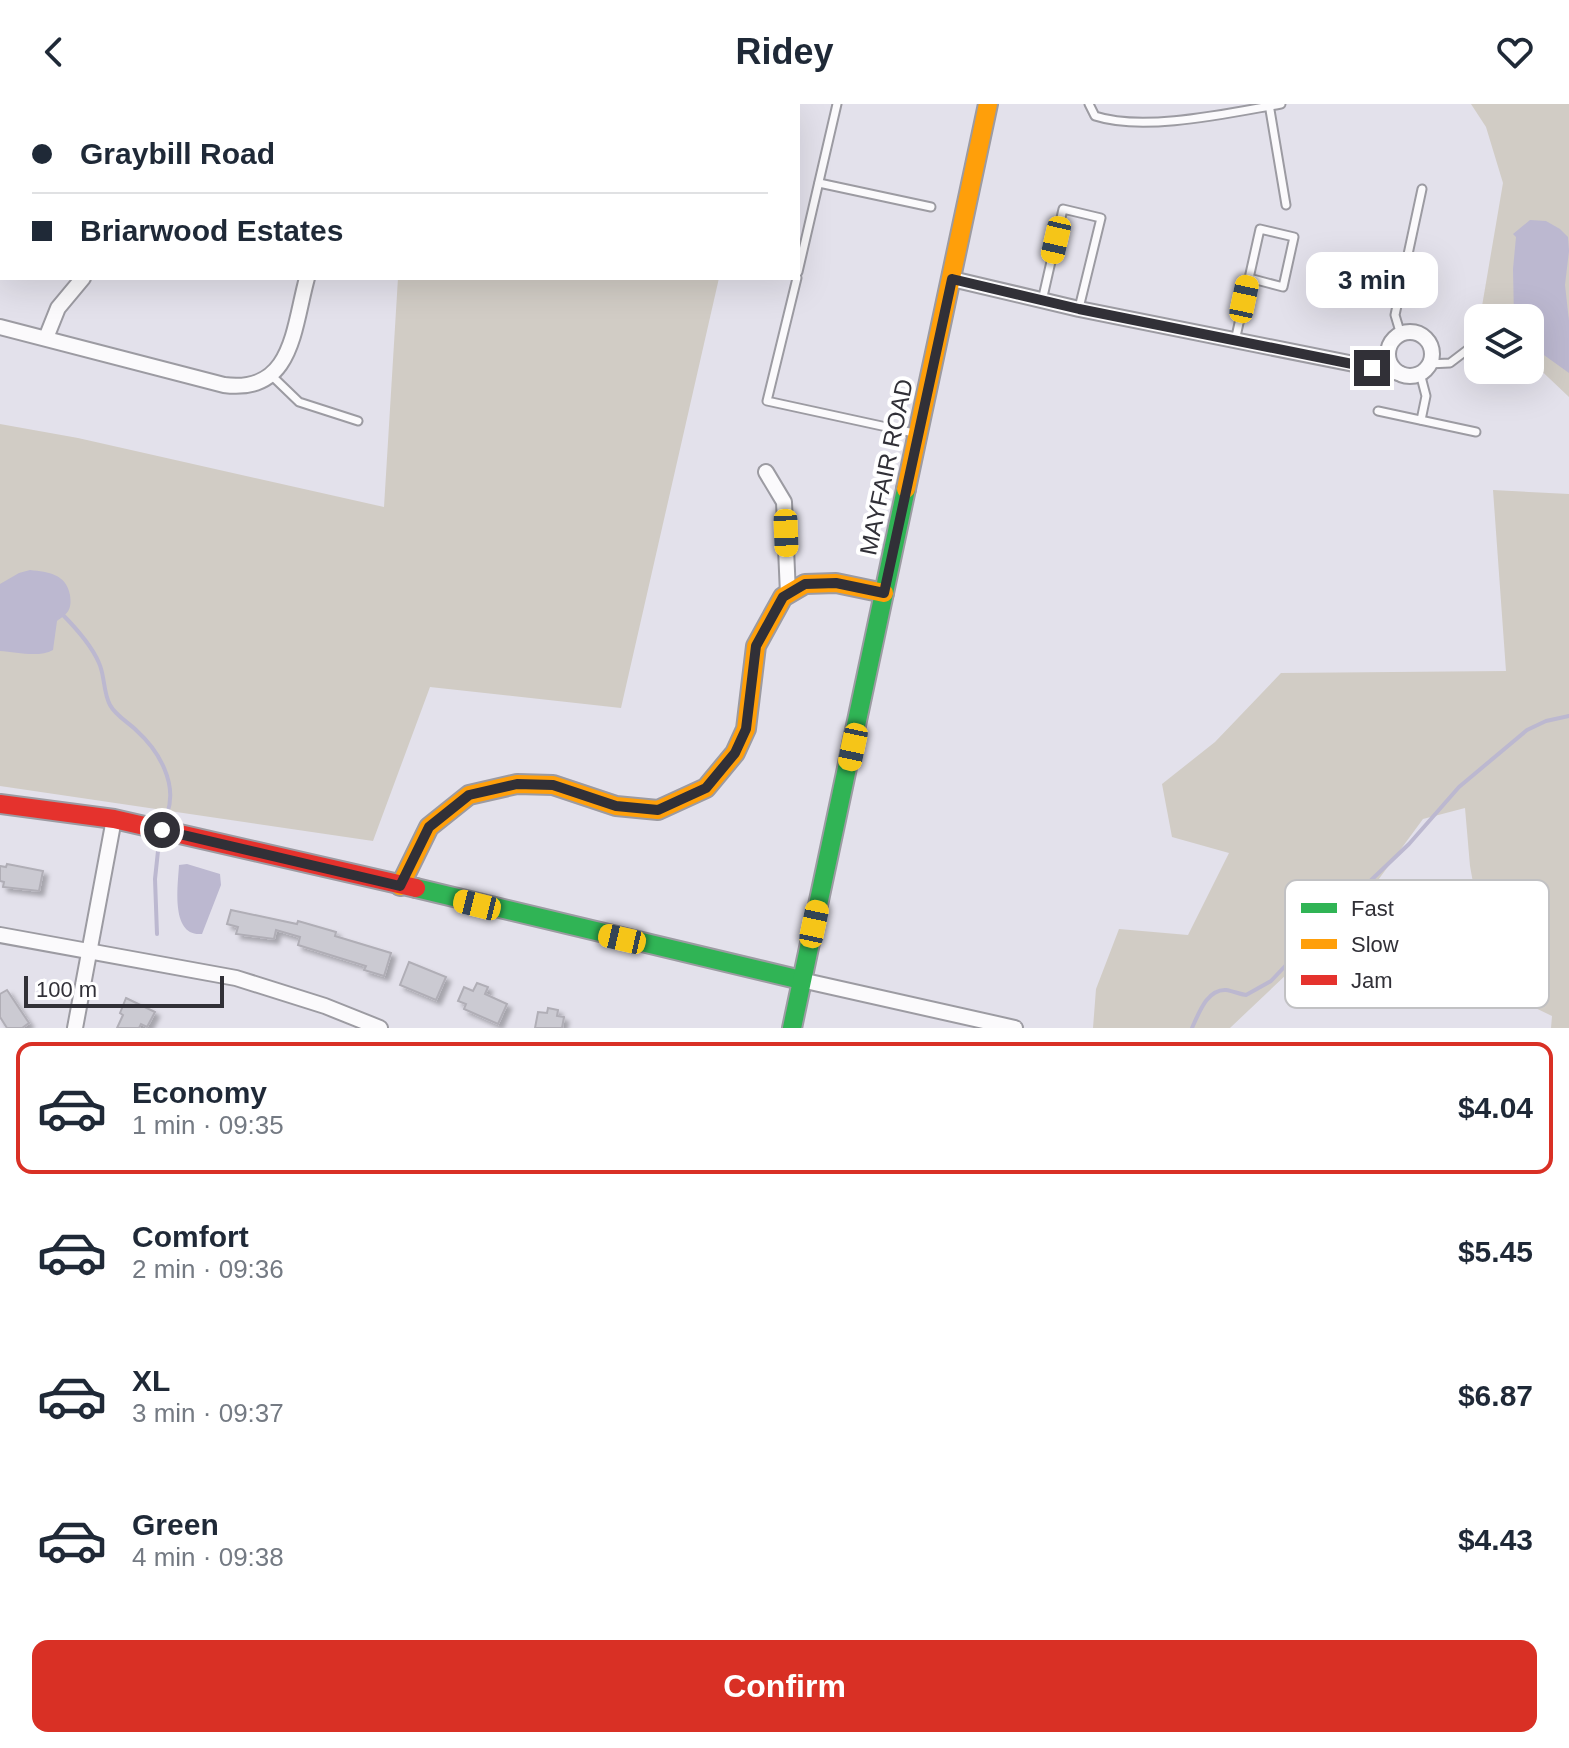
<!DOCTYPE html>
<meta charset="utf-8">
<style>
:root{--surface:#fff;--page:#f6f6f7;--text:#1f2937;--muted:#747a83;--line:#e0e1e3;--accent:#d93025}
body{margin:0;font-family:Helvetica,sans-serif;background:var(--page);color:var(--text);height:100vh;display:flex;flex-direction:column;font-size:30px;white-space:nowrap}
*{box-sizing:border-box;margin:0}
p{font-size:26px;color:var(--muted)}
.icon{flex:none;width:44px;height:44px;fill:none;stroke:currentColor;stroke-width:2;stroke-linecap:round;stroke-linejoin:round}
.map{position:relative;height:924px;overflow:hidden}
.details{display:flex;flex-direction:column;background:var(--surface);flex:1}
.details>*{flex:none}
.guide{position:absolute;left:0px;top:0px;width:800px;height:176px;box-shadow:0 8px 32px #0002;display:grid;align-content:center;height:176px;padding:0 32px;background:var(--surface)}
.controls{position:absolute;left:1464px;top:200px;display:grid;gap:16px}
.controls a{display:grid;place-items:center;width:80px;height:80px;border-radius:16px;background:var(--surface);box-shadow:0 8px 32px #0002;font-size:40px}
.scale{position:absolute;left:24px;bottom:20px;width:200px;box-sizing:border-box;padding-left:8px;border:4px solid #313037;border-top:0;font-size:22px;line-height:28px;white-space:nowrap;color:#313037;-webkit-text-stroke:6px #fff;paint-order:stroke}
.end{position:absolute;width:36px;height:36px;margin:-18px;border:10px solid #313037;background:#fff;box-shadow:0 0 0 4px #fff}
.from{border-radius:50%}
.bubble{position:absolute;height:56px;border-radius:16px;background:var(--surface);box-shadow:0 8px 32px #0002;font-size:26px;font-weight:800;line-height:56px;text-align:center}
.car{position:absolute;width:24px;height:48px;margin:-24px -12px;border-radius:10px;box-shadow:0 0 6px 2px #0007;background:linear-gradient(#f5c518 24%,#345 0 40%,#f5c518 0 76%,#345 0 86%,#f5c518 0)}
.guide b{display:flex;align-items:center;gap:28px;height:76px;font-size:30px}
.guide b+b{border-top:2px solid var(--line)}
.guide i{width:20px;height:20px;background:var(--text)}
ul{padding:14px 0 0;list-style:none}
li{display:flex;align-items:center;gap:24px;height:132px;margin:0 16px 12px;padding:0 16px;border:4px solid transparent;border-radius:16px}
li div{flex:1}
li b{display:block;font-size:30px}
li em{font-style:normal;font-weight:800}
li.selected{border-color:var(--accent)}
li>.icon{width:72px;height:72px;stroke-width:1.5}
.button{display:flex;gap:16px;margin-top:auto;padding:16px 32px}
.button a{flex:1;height:92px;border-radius:16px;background:var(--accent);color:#fff;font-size:32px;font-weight:800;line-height:92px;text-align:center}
header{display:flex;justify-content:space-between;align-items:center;height:104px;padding:0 32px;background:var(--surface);font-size:36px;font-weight:800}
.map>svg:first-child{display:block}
.green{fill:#d1ccc5}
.water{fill:#bcb8d0}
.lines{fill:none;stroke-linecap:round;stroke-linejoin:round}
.stream{stroke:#bcb8d0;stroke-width:4}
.building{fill:#cbcad2;stroke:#b0aeb6;stroke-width:2;filter:url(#shadow)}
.lane-casing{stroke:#9c9ba2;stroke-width:11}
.street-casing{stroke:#9c9ba2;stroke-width:18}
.fast-casing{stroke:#9c9ba2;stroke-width:22}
.slow-casing{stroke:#9c9ba2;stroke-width:22}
.jam-casing{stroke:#9c9ba2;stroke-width:22}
.lane{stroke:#fbfafc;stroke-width:7}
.street{stroke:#fbfafc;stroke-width:14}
.fast{stroke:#30b455;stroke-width:18}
.slow{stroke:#ff9f0a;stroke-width:18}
.jam{stroke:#e5322d;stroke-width:18}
.route{stroke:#313037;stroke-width:10}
.labels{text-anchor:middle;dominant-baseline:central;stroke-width:8;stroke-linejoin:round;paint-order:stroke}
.street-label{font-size:24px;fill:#313037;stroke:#fff}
.key{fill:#fff;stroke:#c1c1c3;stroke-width:2}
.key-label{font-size:22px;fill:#313037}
</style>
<header><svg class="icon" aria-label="back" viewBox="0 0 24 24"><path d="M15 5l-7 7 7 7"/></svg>Ridey<svg class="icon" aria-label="heart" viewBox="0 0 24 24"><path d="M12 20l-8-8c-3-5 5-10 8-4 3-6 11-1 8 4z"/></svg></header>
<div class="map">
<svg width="1569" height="924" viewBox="0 0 1569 924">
<defs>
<filter id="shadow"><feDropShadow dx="4.5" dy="4.5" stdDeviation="2" flood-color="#0004"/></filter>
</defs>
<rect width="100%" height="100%" fill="#e3e1eb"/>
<g class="green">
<path d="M439,0H759L439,2Z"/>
<path d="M1471,0H1569V293L1530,256V214H1487L1481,208L1503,79L1486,23Z"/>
<path d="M398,174H719L621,604L430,583L373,737L0,682V320L78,334L384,403Z"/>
<path d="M1493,386L1569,390V924H1551L1552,912L1517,895L1487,856L1470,762L1465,704L1423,715L1320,855L1288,869L1230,924H1093L1096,885L1119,825L1188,831L1229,749L1172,733L1162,680L1215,638L1281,569L1506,567Z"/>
</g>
<g class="water">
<path d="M1530,116L1546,117L1560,125L1568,133L1569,147L1565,181L1569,217V269L1530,241V214H1514L1513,165L1516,133L1513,130Z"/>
<path d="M30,466C49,468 66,470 70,491C72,506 68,509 57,517L53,546C39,554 16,548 0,547V480L19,469Z"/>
<path d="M187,760L220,770L221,781L202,830C170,833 178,781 179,761Z"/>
</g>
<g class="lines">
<g class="stream">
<path d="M61,509C75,523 91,540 99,559C105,572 103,588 110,601C116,612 128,618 137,627C159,647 178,680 167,710"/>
<path d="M157,830L155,775L158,747"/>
<path d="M1192,924C1199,909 1207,885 1226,886C1233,887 1239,890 1246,891L1271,877L1324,821L1409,740L1459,683L1527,626L1546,617L1569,612"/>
</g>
</g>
<g class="building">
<path d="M7,760L43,767L39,787L3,783L4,778L0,777V762L6,763Z"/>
<path d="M231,806L297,820L298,817L336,828L335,832L391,849L384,872L364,866L366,862L298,841L300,833L276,826L274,835L236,830L238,823L227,820Z"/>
<path d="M409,858L446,873L436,896L400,881Z"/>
<path d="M477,879L488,883L485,890L507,900L498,920L464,905L466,900L458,897L464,883L473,887Z"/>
<path d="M7,886L29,919L22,924H7L0,913V890Z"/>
<path d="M126,894L155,908L147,923L141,920L139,924H117L123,911L120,909Z"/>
<path d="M548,904L558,906L557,912L564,913L562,924H535L538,908L547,909Z"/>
</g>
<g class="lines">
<defs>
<g id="lane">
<path d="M1089,0L1095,12C1144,28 1229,9 1281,0"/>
<path d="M1269,0L1286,101"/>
<path d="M0,22H2"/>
<path d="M819,79L931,103"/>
<path d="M798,168L837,0"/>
<path d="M797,174L767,297L914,329"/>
<path d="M1042,197L1063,105L1101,114L1079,204"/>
<path d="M1401,231L1395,211L1422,85"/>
<path d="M1235,237L1260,125L1294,133L1283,183L1249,174"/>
<path d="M1428,260L1450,259L1471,243"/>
<path d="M1420,269L1426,292L1421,316"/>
<path d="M271,271L299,298L358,317"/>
<path d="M1378,307L1476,328"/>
</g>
<g id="street">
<path d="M177,2V0"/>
<path d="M355,2L356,0"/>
<path d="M0,59L2,60"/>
<path d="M952,175L1079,205L1399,269"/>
<path d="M0,223L224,281C293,290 293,225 307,174"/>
<circle cx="1410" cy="250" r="22"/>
<path d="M46,234L58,204L83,174"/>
<path d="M766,368L784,398L788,490"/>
<path d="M0,831L236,874L325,902L380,924"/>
<path d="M801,876L1015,924"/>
<path d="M75,924L114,715"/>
</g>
<g id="fast">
<path d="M416,784L801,876"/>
<path d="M792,924L906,385"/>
</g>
<g id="slow">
<path d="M906,385L988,0"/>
<path d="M400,782L429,723L469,691L517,680L553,681L616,702L658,706L706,684L735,649L746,625L756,542L783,493L805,480L836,479L884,489"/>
</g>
<path id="jam" d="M0,700L114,715L416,784"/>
</defs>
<use href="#lane" class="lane-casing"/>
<use href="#street" class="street-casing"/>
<use href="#fast" class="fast-casing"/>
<use href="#slow" class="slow-casing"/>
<use href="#jam" class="jam-casing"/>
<use href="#lane" class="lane"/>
<use href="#street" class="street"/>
<use href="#fast" class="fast"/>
<use href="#slow" class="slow"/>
<use href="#jam" class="jam"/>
</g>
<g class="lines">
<path class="route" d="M162,726L400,782L429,723L469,691L517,680L553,681L616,702L658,706L706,684L735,649L746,625L756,542L783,493L805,480L836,479L884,489L952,175L1079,205L1372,264"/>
</g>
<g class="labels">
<g class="street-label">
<text transform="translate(886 363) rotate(-78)">MAYFAIR ROAD</text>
</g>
</g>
<rect x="1285" y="776" width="264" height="128" rx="12" class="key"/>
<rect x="1301" y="799" width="36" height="10" fill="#30b455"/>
<rect x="1301" y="835" width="36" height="10" fill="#ff9f0a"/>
<rect x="1301" y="871" width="36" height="10" fill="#e5322d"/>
<g class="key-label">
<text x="1351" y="812">Fast</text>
<text x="1351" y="848">Slow</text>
<text x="1351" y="884">Jam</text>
</g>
</svg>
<div class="controls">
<a><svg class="icon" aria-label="layers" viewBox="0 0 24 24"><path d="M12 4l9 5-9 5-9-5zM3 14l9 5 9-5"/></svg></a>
</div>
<div class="scale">100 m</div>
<i class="end from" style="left:162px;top:726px"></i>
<i class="end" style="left:1372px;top:264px"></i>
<div class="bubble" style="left:1306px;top:148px;width:132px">3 min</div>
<i class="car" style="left:1056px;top:136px;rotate:193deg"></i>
<i class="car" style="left:1244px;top:195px;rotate:12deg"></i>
<i class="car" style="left:786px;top:429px;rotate:178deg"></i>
<i class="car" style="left:853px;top:643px;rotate:192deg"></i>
<i class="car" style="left:477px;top:801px;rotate:284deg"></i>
<i class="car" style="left:814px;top:820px;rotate:12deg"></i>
<i class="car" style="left:622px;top:835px;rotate:283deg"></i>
<div class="guide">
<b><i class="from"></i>Graybill Road</b>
<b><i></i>Briarwood Estates</b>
</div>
</div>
<section class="details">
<ul>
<li class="selected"><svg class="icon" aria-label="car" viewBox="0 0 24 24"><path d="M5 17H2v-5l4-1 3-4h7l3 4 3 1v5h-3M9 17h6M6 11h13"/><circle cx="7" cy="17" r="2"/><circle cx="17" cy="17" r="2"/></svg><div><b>Economy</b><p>1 min · 09:35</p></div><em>$4.04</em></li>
<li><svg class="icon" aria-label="car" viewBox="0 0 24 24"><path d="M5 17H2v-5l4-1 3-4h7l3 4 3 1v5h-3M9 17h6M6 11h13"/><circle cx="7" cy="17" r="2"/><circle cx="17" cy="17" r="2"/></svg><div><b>Comfort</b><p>2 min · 09:36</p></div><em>$5.45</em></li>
<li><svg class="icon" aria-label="car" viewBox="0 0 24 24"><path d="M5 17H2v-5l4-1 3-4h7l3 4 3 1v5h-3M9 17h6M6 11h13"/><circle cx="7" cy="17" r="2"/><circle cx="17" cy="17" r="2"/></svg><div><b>XL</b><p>3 min · 09:37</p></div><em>$6.87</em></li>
<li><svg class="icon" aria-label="car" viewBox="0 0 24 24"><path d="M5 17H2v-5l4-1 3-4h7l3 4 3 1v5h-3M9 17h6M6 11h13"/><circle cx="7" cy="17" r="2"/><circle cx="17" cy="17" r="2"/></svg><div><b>Green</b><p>4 min · 09:38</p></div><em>$4.43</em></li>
</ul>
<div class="button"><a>Confirm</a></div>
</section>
